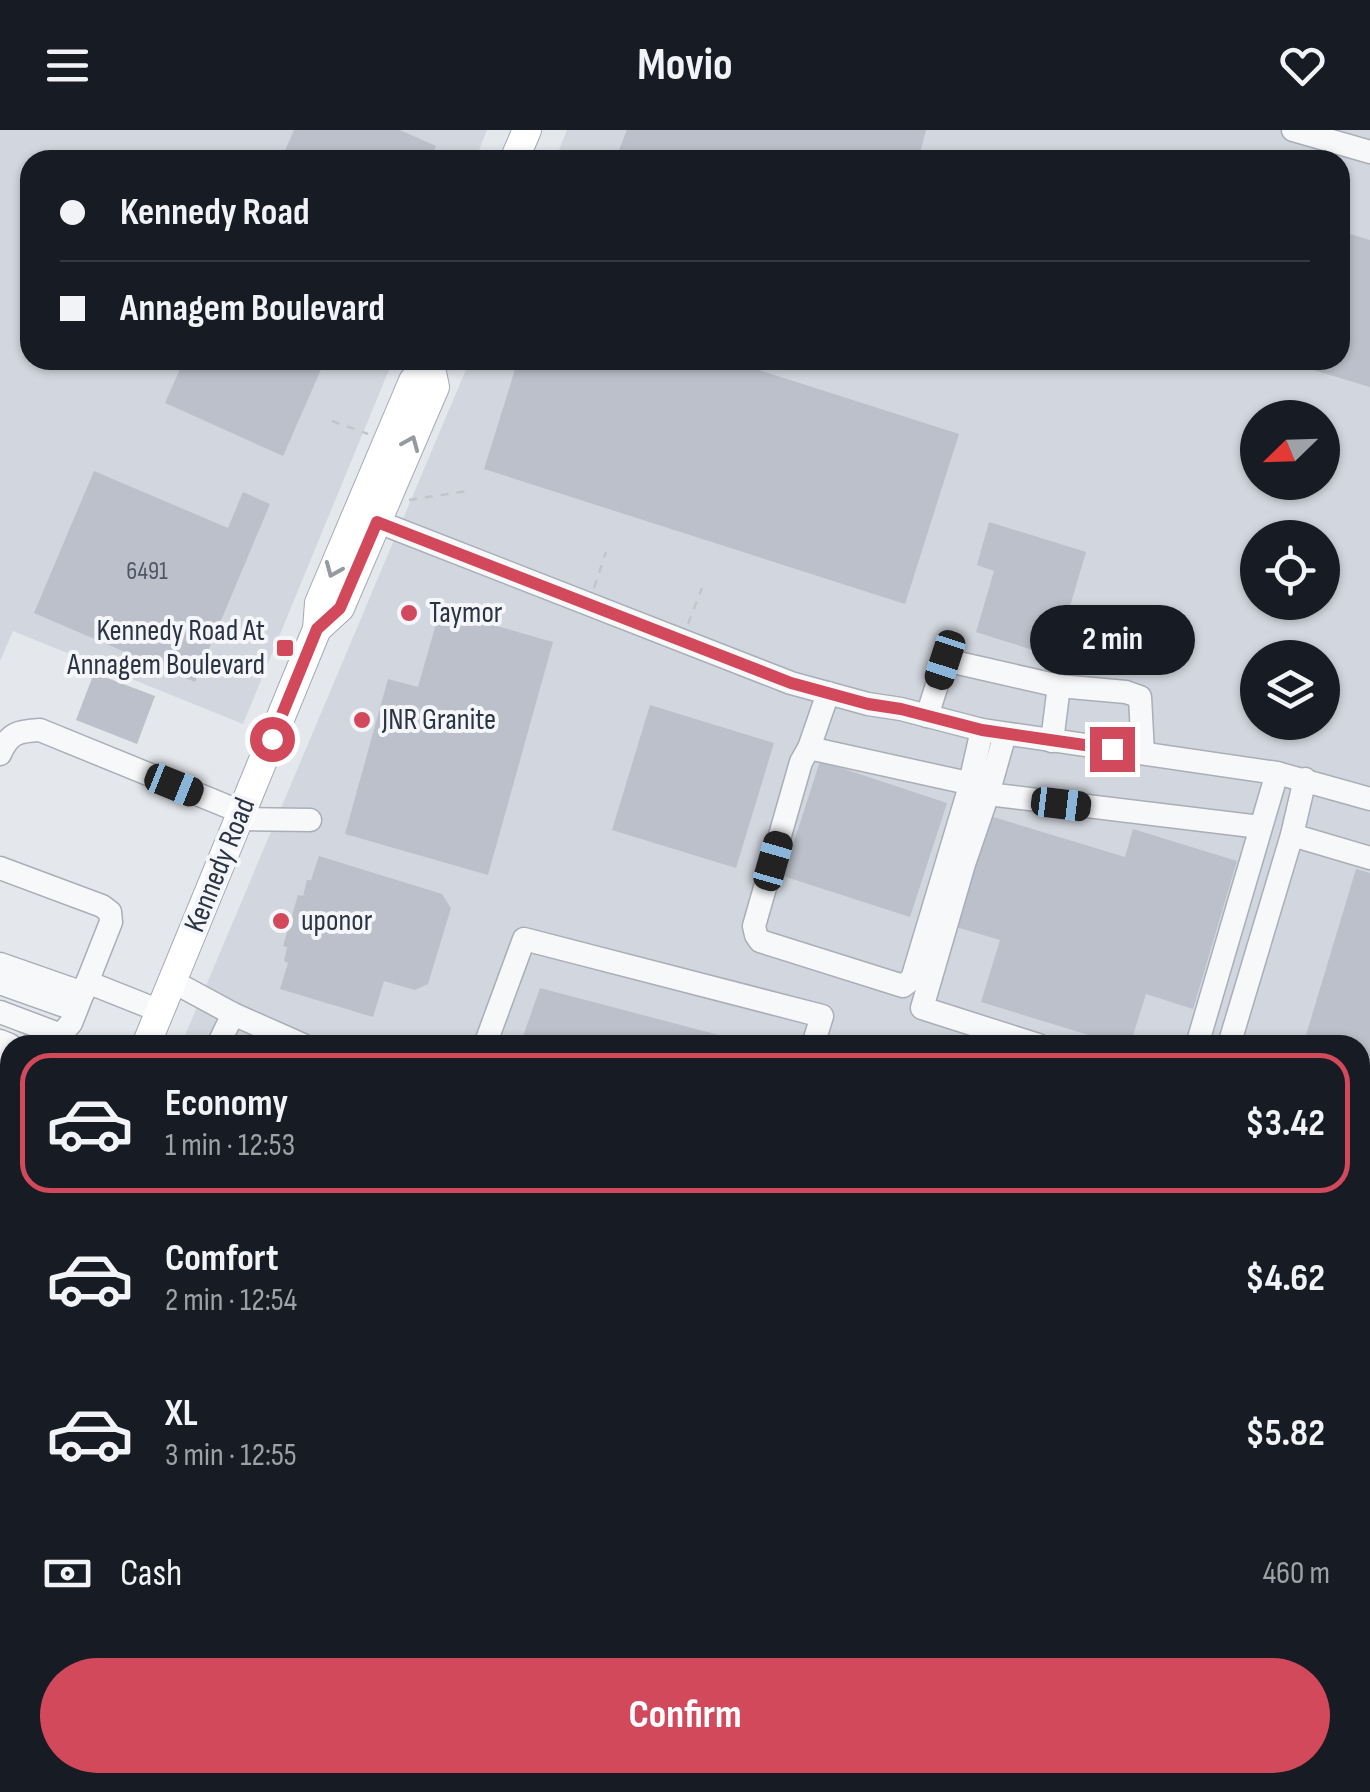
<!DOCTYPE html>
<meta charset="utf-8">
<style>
:root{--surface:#171b24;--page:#242831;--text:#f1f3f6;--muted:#9ea1a6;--line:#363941;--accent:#d1495b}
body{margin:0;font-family:"Sofia Sans Condensed",sans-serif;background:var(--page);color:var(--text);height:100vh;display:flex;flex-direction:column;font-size:38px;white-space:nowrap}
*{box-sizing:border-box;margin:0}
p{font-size:32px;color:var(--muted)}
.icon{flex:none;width:55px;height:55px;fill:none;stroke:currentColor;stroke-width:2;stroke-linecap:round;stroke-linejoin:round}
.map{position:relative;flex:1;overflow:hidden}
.panel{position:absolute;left:0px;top:905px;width:1370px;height:758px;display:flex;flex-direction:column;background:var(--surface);border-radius:30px 30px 0 0;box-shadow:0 2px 8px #0004}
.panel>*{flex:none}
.hud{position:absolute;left:20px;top:20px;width:1330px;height:220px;border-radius:30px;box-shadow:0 2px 8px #0004;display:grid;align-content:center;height:220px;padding:0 40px;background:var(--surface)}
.needle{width:65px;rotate:247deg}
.buttons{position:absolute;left:1240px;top:270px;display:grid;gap:20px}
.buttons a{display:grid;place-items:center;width:100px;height:100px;border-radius:50%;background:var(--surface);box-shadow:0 2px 8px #0004;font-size:50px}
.end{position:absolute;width:45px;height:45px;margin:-22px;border:12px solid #d1495b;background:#fff;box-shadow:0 0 0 5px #fff}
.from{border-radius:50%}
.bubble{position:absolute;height:70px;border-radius:35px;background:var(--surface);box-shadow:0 2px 8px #0004;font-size:32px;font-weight:700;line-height:70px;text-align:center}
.car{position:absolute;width:30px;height:60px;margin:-30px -15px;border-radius:12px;box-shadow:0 0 8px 2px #0007;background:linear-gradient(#222 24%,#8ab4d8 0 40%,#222 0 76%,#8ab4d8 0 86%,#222 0)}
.hud b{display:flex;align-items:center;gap:35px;height:95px;font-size:38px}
.hud b+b{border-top:2px solid var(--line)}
.hud i{width:25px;height:25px;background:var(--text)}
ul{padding:18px 0 0;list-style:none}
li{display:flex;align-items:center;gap:30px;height:140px;margin:0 20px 15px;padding:0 20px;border:5px solid transparent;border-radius:30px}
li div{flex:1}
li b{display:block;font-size:38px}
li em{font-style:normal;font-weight:700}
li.selected{border-color:var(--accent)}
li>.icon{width:90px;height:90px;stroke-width:1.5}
.pay{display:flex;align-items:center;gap:25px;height:110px;padding:0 40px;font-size:38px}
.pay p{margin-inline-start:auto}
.cta{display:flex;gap:20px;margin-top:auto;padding:20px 40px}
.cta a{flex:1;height:115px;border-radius:60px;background:var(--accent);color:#fff;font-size:40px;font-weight:700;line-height:115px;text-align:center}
header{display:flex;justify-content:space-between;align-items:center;height:130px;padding:0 40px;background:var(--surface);font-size:45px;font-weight:700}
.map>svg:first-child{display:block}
.built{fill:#d2d6de;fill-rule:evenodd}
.building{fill:#bbc0ca}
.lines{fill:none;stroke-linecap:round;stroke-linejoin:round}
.minor-casing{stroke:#a9aeb7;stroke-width:25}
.major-casing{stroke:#a3abb8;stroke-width:30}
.path{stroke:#c2c5cb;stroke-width:2.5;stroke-dasharray:8 8;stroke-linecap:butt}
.minor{stroke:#f7f8fa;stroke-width:22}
.major{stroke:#fff;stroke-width:28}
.oneway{stroke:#959aa2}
.route{stroke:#d1495b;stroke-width:12}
.poi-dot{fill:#d1495b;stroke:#f4f6f9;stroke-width:4}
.labels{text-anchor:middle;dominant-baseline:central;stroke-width:8;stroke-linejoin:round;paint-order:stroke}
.number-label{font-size:25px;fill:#4f5766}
.poi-label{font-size:30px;fill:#2b3445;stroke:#f4f6f9;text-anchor:start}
.street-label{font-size:30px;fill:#2b3445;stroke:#f4f6f9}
</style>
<header><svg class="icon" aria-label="menu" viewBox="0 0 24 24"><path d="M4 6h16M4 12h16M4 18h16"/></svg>Movio<svg class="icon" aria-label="heart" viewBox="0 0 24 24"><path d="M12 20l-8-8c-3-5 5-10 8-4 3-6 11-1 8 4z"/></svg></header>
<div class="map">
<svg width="1370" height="1662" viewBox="0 0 1370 1662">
<rect width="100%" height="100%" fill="#e4e7ec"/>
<g class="built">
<path d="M0,0H487L475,30H30V230H393L243,594L13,501L0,531Z"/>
<path d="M567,0H1370V1662H75L71,1653L1360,1652V915H181L470,230H1340V30H555ZM1258,288H1322V352H1258ZM1258,408H1322V472H1258ZM1258,528H1322V592H1258Z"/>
<path d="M10,1307V1507L0,1483V1323L5,1308Z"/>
</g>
<g class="building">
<path d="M294,0H400L436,16L430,30H281Z"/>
<path d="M627,0H926L918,30H615Z"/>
<path d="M1340,101L1370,110V257L1283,231L1340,230Z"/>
<path d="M184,230H311L323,235L283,326L165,273Z"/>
<path d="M518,230H728L959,304L905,474L484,339Z"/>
<path d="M94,341L228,398L243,362L270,374L195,552L34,483Z"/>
<path d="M989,392L1086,422L1055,527L976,502L994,441L977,435Z"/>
<path d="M440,480L553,512L488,745L345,704L388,549L418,557Z"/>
<path d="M94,543L155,566L137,614L76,590Z"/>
<path d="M650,575L774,613L736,738L612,700Z"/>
<path d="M820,631L947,673L910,787L783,746Z"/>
<path d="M990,686L1125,727L1133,699L1237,731L1193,879L1146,864L1130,915H1121L981,872L1000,810L956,797Z"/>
<path d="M319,726L442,764L451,778L428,854L415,860L384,851L373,887L280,859L288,833L284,831L287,817L283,816L298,765L303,766L307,750H311Z"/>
<path d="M1356,739L1370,743V1005L1360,1002V915H1303Z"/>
<path d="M540,858L753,914V915H520Z"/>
<path d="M1370,1148V1284L1360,1280V1171Z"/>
<path d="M1360,1451L1370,1454V1662H1274L1247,1653L1360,1652Z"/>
<path d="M917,1652H1077L1086,1655L1084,1662H915Z"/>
</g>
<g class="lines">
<defs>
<g id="minor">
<path d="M1293,0L1370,22"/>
<path d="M363,386L791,553L868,574L901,579L982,600L1277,643L1370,669"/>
<path d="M828,563L809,618L801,632L754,796L756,805L760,811L903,856L912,849L967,666L982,600"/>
<path d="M927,586L945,530L1059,556L1126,562L1140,567L1143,623"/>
<path d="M1005,604L988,664L1260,697"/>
<path d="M1052,611L1059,556"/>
<path d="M809,618L968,653"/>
<path d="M0,624C9,603 18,601 40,600L241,682"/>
<path d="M988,664L964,734L922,878L1038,915"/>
<path d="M238,689L310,690"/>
<path d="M1292,705L1370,728"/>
<path d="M0,738L102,776L110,782L111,792L71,893L52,915"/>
<path d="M0,834L83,863"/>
<path d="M172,851L233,884L303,915"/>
<path d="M87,852L160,881"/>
<path d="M0,853L76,880"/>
<path d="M0,882L61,905"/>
<path d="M0,911L10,915"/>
<path d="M218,915L233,884"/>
<path d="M485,915L524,809L822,886L813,915"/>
<path d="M1197,915L1277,643"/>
<path d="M1229,915L1292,705L1305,649"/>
<path d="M0,930L10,934"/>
<path d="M0,1020L10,995"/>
<path d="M0,1033L10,1054"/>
<path d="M1360,1095L1370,1071"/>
<path d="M1360,1287L1370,1290"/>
<path d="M0,1423L10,1404"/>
<path d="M0,1469L10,1473"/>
<path d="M433,1652L503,1657L521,1652"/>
<path d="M580,1652L582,1662"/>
<path d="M790,1662L833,1653"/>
<path d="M879,1662L880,1652"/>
<path d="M1123,1662L1126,1652"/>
</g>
<g id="major">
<path d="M514,30L527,0"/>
<path d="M317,499L340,478L435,257L430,233"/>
<path d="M146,915L317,499L319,473L413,251L431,230"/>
<path d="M0,1223L10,1200"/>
<path d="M0,1287L10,1263"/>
<path d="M1360,1361L1370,1364"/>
</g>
</defs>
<use href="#minor" class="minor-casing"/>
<use href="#major" class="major-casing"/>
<g class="path">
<path d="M332,291L368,304"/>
<path d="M409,370L467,361"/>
<path d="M594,458L606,422"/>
<path d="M688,494L702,458"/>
</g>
<use href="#minor" class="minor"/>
<use href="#major" class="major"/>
</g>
<defs><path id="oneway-chevron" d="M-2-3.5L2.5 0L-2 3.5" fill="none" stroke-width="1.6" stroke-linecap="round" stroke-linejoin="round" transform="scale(2.5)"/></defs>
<g class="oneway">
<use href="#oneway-chevron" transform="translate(411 313) rotate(-67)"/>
<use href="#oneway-chevron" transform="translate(333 440) rotate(113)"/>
</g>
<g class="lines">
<path class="route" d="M272,609L317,499L340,478L377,392L791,553L868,574L901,579L982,600L1112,619"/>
</g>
<g class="poi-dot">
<circle cx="409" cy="483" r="10"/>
<rect x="275" y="508" width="20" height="20" rx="5"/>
<circle cx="362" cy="590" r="10"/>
<circle cx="281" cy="791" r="10"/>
</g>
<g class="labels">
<g class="number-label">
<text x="147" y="441">6491</text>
</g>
<g class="poi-label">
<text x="429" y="483">Taymor</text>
<text x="265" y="501" text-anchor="end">Kennedy Road At<tspan x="265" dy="34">Annagem Boulevard</tspan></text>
<text x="382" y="590">JNR Granite</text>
<text x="301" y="791">uponor</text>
</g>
<g class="street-label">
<text transform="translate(220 735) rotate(-68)">Kennedy Road</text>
</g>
</g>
</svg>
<div class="buttons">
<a><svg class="needle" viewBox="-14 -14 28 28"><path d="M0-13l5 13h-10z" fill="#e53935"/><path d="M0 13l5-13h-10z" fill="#9ea1a6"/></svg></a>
<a><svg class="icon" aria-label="locate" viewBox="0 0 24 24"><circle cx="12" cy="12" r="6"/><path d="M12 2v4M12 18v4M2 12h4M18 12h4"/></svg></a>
<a><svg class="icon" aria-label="layers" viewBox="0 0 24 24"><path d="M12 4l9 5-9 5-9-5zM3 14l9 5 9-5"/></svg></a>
</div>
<i class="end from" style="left:272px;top:609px"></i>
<i class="end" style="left:1112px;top:619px"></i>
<div class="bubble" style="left:1030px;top:475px;width:165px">2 min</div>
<i class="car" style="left:945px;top:530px;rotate:198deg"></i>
<i class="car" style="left:174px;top:655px;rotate:112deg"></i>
<i class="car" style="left:1061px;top:674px;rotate:97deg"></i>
<i class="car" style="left:773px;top:731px;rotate:16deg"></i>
<div class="hud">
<b><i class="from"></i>Kennedy Road</b>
<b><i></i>Annagem Boulevard</b>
</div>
<section class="panel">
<ul>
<li class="selected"><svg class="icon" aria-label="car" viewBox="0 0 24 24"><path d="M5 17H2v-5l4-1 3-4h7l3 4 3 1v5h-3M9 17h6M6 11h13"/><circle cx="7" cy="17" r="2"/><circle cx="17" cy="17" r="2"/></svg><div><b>Economy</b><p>1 min · 12:53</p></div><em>$3.42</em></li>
<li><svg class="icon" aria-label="car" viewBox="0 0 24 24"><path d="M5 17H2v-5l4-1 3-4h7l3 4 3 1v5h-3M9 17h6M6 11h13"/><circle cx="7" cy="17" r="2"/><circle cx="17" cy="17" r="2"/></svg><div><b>Comfort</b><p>2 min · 12:54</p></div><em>$4.62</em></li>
<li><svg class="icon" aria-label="car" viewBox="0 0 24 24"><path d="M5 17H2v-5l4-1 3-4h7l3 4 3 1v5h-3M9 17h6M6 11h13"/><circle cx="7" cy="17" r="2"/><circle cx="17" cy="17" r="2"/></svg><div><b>XL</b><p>3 min · 12:55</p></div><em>$5.82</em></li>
</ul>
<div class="pay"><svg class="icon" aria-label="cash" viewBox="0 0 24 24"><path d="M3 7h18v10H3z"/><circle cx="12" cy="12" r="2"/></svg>Cash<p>460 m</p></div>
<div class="cta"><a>Confirm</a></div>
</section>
</div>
